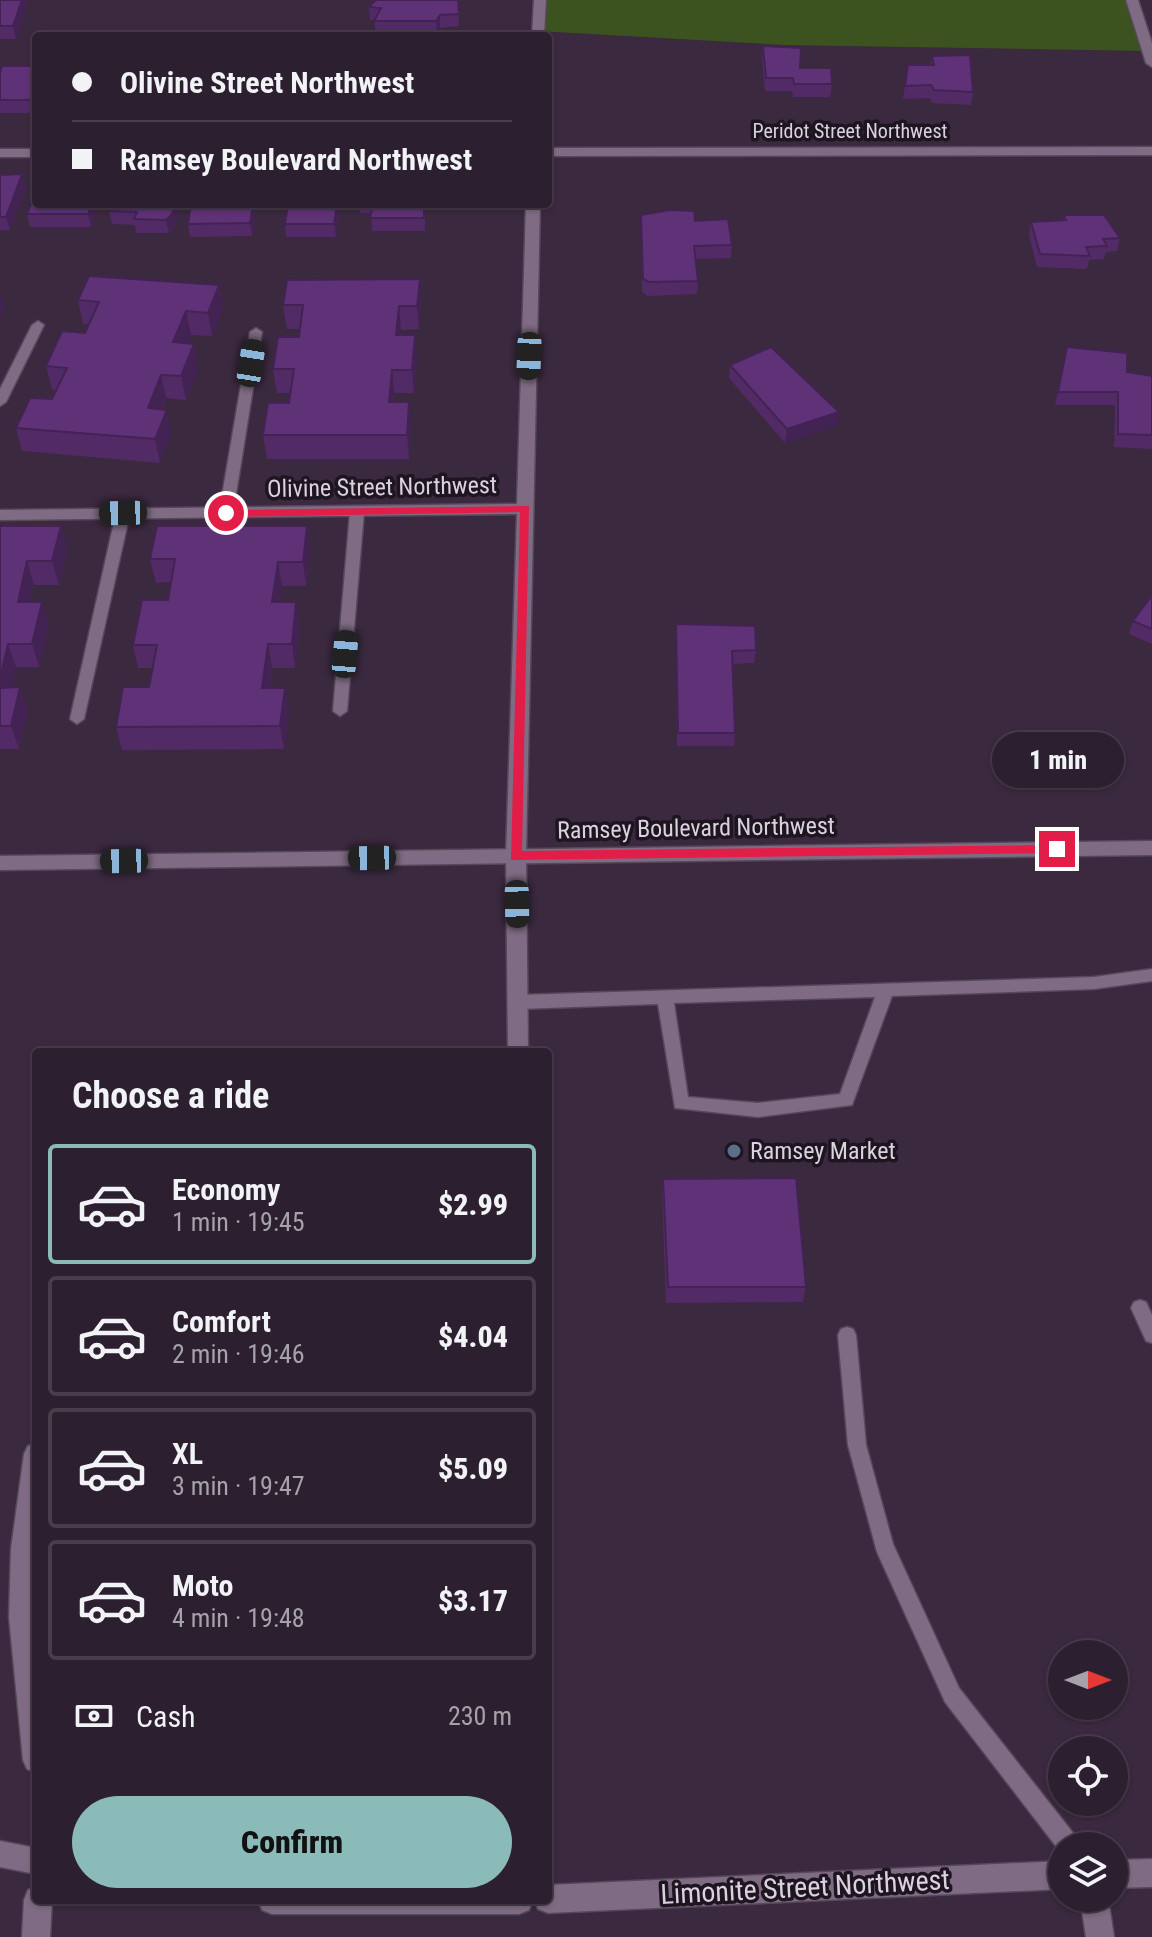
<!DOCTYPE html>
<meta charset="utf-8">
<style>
:root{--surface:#2c1f2f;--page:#342737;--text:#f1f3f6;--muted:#a6a2aa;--line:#483d4b;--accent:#8bbbb9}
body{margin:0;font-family:"Roboto Condensed",sans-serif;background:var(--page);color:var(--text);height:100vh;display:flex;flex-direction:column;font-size:30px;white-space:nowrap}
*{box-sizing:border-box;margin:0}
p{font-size:26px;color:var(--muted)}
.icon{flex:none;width:44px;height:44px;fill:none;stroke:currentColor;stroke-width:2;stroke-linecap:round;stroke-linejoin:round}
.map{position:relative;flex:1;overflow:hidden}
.sheet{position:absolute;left:32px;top:1048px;width:520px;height:856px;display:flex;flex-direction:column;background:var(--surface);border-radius:8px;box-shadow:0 2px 6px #0004,0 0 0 2px var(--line)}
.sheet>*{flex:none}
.hud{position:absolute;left:32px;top:32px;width:520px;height:176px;border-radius:8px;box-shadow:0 2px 6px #0004,0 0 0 2px var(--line);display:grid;align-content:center;height:176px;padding:0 40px;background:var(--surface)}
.needle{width:52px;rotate:90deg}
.buttons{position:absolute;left:1048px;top:1640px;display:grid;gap:16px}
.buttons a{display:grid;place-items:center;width:80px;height:80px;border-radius:50%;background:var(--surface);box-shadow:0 2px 6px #0004,0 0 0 2px var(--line);font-size:40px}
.end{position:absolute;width:36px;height:36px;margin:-18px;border:10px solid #e11d48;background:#fff;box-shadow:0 0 0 4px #fff}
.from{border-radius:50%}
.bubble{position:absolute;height:56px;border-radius:28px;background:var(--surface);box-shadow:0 2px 6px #0004,0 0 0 2px var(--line);font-size:26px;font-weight:800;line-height:56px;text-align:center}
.car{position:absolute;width:24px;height:48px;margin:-24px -12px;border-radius:10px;box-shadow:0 0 6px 2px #0007;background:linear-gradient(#222 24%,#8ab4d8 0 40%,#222 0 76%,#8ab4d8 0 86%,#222 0)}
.hud b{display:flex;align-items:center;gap:28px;height:76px;font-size:30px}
.hud b+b{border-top:2px solid var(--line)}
.hud i{width:20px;height:20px;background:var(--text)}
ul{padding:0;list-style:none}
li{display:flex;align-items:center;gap:24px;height:120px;margin:0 16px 12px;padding:0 24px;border:4px solid var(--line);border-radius:8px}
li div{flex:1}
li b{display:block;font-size:30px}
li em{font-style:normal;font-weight:800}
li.active{border-color:var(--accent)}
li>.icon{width:72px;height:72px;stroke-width:1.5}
h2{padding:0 40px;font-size:36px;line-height:96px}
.pay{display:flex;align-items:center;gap:20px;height:88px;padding:0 40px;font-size:30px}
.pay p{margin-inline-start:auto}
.button{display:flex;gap:16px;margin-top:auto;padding:16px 40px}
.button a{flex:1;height:92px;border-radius:48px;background:var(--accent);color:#111;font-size:32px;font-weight:800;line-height:92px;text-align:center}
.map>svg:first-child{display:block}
.green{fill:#3c531f}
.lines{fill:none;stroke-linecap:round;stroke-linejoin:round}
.lane-casing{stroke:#564759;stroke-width:3}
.street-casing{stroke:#564759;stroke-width:3}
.secondary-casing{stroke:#564759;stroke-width:3}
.lane{fill:#7f6b83;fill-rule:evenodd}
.street{fill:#7f6b83;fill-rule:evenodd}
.secondary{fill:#7f6b83;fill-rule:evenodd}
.wall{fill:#522b66}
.shaded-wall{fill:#422353}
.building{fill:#5f3277;stroke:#422353;stroke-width:2}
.route{fill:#e11d48}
.service-dot{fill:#5c6f8a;stroke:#1d151f;stroke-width:3}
.labels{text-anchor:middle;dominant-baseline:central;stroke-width:7;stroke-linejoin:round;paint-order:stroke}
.far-street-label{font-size:20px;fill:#dcd1df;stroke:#1d151f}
.street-label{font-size:24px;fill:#dcd1df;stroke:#1d151f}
.poi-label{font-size:24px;fill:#dcd1df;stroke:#1d151f;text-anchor:start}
.near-street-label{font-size:28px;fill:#dcd1df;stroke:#1d151f}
</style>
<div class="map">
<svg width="1152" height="1937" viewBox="0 0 1152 1937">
<rect width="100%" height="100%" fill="#3b293f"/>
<path class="green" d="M539,0H1132L1148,51L784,45L538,31Z"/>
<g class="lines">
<defs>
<g id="lane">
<path d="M38,321L44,325L6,402L0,406V389L32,325Z"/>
<path d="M256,328L262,332L233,513L226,517L219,513L250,332Z"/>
<path d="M357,508L364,512L347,711L340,716L333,711L350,512Z"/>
<path d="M123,509L130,513L84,719L77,724L70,719L116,513Z"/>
<path d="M1152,969V981L1094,989L892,996L852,1105L758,1117L675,1108L658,1004L519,1009L513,1007L511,1002L513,997L519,995L1094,977ZM875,997L840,1094L758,1103L688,1097L674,1003Z"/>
<path d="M1140,1300L1146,1302L1152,1315V1343L1146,1341L1131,1308L1134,1302Z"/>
<path d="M847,1327L853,1329L856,1335L866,1445L893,1544L959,1688L1077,1838L1080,1846H1062V1854L945,1702L877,1552L848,1445L838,1335L841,1329Z"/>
</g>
<g id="street">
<path d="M534,0H546L544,36H532Z"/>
<path d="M1126,0H1138L1152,43V67L1146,63Z"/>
<path d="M1152,147V155L548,156V148Z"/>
<rect x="0" y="149" width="36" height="8"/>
<path d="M526,204H540L526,856L528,1052H508L506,856L517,514L0,520V510L517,504Z"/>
<path d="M36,1443V1773L27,1769L23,1760L9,1617L11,1549L24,1454L28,1446Z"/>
<path d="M0,1841L36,1848V1874L0,1867Z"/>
<path d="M1152,1859V1887L1114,1888V1860Z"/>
<path d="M1062,1861V1889L548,1913L538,1909L535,1900H548V1885Z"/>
<path d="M36,1887V1900H52L50,1937H22L24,1900L28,1890Z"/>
<path d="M1080,1898H1108L1114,1937H1086Z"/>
<path d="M258,1900H533L529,1910L519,1914H272L262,1910Z"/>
</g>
<path id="secondary" d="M1152,841V855L0,870V856Z"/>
</defs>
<use href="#lane" class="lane-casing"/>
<use href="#street" class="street-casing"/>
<use href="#secondary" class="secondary-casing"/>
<use href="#lane" class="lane"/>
<use href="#street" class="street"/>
<use href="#secondary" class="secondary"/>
</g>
<g class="wall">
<path d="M0,0H26L27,7L16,39H0Z"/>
<path d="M458,0L459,26L440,28L437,34H375V20H370L369,7Z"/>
<path d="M763,46L832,84L830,97H793L792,91H765L762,59Z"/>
<path d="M932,56L973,92L971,105L932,103L930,98L903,99L908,65H931Z"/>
<path d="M36,66L34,113H0V73Z"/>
<path d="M0,175L26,187L10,230H0Z"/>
<path d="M98,204L91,227H30L27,214Z"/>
<path d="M180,204L175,227L169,233H136L135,225L112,224L109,211Z"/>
<path d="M191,204H264L263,210H255L252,236L190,237L188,224Z"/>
<path d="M288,204H340L336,237H286L285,224Z"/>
<path d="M359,204H425V231H372L371,213H360Z"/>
<path d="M641,215L732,245L731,258L695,259L698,281L697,294L648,296L642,292Z"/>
<path d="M1064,215L1120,238L1117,251L1106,252L1104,259L1089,260L1087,269L1037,267L1029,235L1031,222L1063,220Z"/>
<path d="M219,285L223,309L212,336L191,335L187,344H194L198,368L186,400L166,398L162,410L171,434L160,463L22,451L16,428L52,399L56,390H52L46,366L85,333L89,324H83L78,300Z"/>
<path d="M421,303L419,329L401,330L400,335H415L417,358L414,393H394V402L411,425L409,459H267L263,435L289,403L291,393H277L273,369L299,337L300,329H287L283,305Z"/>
<path d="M1067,347L1127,372L1152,376V449L1114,447L1115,405H1055Z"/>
<path d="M730,365L838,425L785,443L729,378Z"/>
<path d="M0,526L68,549L59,585H34L30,602H42L49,625L39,667H16L11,688L20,687L28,711L19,749H0Z"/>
<path d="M307,526L311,550L306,586H282L279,602H296L300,626L295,668H272L270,688H285L289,711L284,749L122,750L116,727L149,687L153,668H138L133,645L168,600L171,582L156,583L150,559Z"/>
<path d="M1152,595V644L1129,634L1133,621Z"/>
<path d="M676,624L756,650L754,663L732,664L735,733L734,746H677Z"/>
<path d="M663,1179L806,1287L803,1302L666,1303L662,1195Z"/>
</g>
<g class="shaded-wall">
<path d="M22,0H26L27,7L16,39L13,26Z"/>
<path d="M440,15V28L437,34L436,21Z"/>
<path d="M36,86V108L34,113L31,100Z"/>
<path d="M22,174L26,187L10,230L6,217Z"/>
<path d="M92,204H98L91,227L88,214Z"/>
<path d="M175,204H180L175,227L169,233L166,220Z"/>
<path d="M253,204H255V210L252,236L250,223Z"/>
<path d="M337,204H340L336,237L334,224Z"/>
<path d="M420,279L421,303L419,329L417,306Z"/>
<path d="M219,285L223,309L212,336L208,313Z"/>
<path d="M0,291L5,309L0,318Z"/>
<path d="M399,306L401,330L398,358L396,335Z"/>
<path d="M186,311L191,335L178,366L173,342Z"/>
<path d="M415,335L417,358L414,393L412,370Z"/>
<path d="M194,344L198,368L186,400L181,376Z"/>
<path d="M392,370L394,393L391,425L389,402Z"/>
<path d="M161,375L166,398L153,432L148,408Z"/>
<path d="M409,402L411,425L409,459L407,435Z"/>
<path d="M167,410L171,434L160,463L155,439Z"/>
<path d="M839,412L838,425L785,443L787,429Z"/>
<path d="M61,526L68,549L59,585L52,561Z"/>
<path d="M307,526L311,550L306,586L303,562Z"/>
<path d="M27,561L34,585L25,625L18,602Z"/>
<path d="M278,562L282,586L276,626L272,602Z"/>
<path d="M42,602L49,625L39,667L32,644Z"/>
<path d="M296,602L300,626L295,668L292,644Z"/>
<path d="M8,644L16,667L5,711L0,695V678Z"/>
<path d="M268,644L272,668L266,712L262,688Z"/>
<path d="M20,687L28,711L19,749L11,726Z"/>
<path d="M285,688L289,711L284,749L280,726Z"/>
</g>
<g class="building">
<path d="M0,0H22L13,26H0Z"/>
<path d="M376,0H458L459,14L440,15L436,21H374L381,8L369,7Z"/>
<path d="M763,46L801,48L800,68H831L832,84H794L793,78H766Z"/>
<path d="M970,55L973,92L934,90L931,85L905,86L908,65H934L932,56Z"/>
<path d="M2,66H36V86L31,100H0V73Z"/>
<path d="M22,174L6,217H0V175Z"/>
<path d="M36,192V204H92L88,214H27Z"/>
<path d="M112,204H175L172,214L166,220L134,219L137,212L109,211Z"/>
<path d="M191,204H253L250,223L188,224Z"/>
<path d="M288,204H337L334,224H285Z"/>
<path d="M373,204H424V218H370Z"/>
<path d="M670,210L694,211L695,221L728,219L732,245L694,246L698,281L649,282L643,279L641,215Z"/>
<path d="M1064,215H1104L1120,238L1103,239L1107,246L1086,247L1090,256L1040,254L1031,222L1066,220Z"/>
<path d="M89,276L219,285L208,313L186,311L173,342L194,344L181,376L161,375L148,408L167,410L155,439L16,428L30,398L52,399L67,368L46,366L62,331L85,333L99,302L78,300Z"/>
<path d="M420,279L417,306H399L396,335H415L412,370H392L389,402H409L407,435H263L268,403H289L294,369H273L278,337H299L303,305H283L287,280Z"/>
<path d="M771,347L839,412L787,429L730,365Z"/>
<path d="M1067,347L1127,353V372L1152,376V435L1118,434V392H1058Z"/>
<path d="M0,526H61L52,561H27L18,602H42L32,644H8L0,678Z"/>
<path d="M157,526H307L303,562H278L272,602H296L292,644H268L262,688H285L280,726L116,727L123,687H149L157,645H133L142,600H168L175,559H150Z"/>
<path d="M1152,595V629L1133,621Z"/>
<path d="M676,624L755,626L756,650L732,651L735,733H678Z"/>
<path d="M20,687L11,726H0V688Z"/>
<path d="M796,1178L806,1287H668L663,1179Z"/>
</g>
<path class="route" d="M529,506L522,851L1057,845L1063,849L1061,853L511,860L520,512L226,517L220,513L226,510Z"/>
<circle class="service-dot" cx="734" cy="1151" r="8"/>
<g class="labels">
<g class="far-street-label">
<text x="850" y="131">Peridot Street Northwest</text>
</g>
<g class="street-label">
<text transform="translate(382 487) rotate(-1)">Olivine Street Northwest</text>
<text transform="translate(696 828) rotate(-1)">Ramsey Boulevard Northwest</text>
</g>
<g class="poi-label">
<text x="750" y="1151">Ramsey Market</text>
</g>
<g class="near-street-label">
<text transform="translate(805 1887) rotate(-3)">Limonite Street Northwest</text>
</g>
</g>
</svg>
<div class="buttons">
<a><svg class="needle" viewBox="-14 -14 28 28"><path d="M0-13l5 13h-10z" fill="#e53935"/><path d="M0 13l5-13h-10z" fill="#a6a2aa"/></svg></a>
<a><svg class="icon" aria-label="locate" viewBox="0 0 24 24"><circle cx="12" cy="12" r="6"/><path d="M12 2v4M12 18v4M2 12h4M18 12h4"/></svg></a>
<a><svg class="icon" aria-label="layers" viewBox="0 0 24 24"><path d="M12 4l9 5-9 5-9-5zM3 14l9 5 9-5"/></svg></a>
</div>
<i class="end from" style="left:226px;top:513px"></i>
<i class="end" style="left:1057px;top:849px"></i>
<div class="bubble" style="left:992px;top:732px;width:132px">1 min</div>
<i class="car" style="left:529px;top:356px;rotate:182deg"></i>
<i class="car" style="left:251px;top:363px;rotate:9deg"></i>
<i class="car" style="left:123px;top:513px;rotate:269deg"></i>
<i class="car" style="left:345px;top:654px;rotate:5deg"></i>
<i class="car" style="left:372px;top:858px;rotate:269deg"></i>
<i class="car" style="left:124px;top:861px;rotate:269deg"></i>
<i class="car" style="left:517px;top:904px;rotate:179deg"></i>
<div class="hud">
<b><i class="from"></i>Olivine Street Northwest</b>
<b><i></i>Ramsey Boulevard Northwest</b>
</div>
<section class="sheet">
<h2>Choose a ride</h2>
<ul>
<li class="active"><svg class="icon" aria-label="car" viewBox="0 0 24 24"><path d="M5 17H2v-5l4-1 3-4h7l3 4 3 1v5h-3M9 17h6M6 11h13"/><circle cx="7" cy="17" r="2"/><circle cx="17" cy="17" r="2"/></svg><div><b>Economy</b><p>1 min · 19:45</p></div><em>$2.99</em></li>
<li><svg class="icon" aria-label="car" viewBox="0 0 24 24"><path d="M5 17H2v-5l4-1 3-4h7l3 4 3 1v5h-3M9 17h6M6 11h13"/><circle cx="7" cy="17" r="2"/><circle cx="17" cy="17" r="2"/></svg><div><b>Comfort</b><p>2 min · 19:46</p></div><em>$4.04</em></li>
<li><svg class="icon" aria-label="car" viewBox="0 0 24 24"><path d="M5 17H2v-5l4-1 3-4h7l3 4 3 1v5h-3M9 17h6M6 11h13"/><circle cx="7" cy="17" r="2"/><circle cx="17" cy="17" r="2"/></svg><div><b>XL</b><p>3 min · 19:47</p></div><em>$5.09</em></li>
<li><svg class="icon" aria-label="car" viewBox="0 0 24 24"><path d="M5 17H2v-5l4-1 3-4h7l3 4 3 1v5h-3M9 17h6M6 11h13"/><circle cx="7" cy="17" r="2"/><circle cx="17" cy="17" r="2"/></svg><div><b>Moto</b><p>4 min · 19:48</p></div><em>$3.17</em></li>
</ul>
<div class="pay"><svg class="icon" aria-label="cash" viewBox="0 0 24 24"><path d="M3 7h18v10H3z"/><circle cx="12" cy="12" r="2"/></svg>Cash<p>230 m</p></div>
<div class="button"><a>Confirm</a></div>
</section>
</div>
